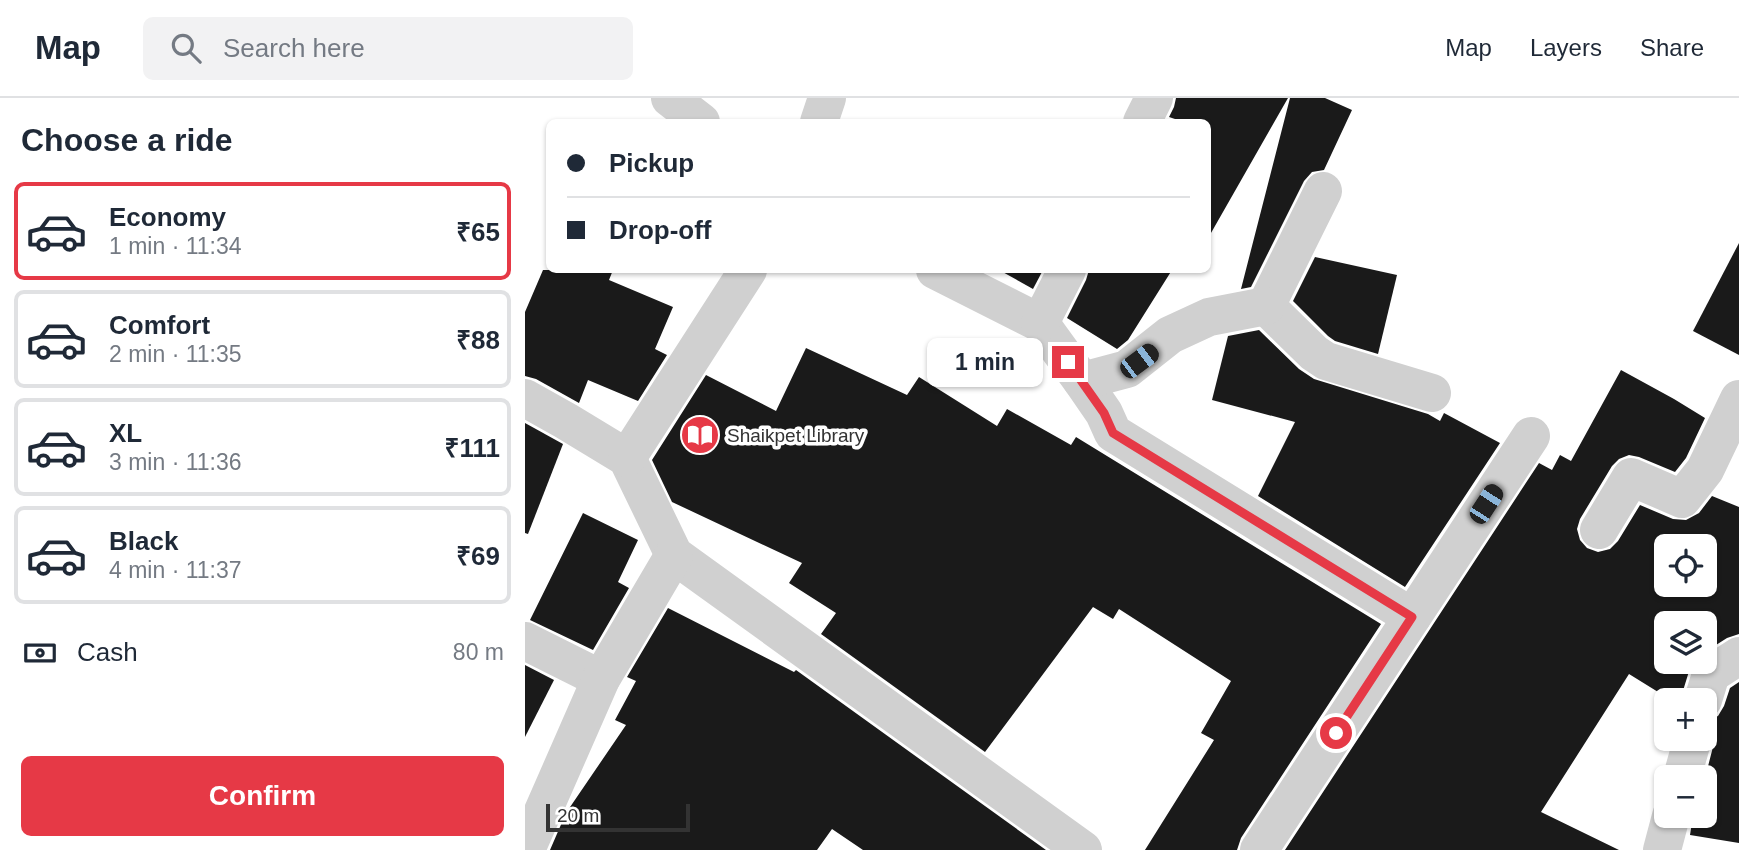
<!DOCTYPE html>
<meta charset="utf-8">
<style>
:root{--surface:#fff;--page:#f2f2f3;--text:#1f2937;--muted:#747a83;--line:#e0e1e3;--accent:#e63946}
body{margin:0;font-family:Helvetica,sans-serif;background:var(--page);color:var(--text);height:100vh;display:flex;flex-direction:column;font-size:26px;white-space:nowrap}
*{box-sizing:border-box;margin:0}
p{font-size:23px;color:var(--muted)}
.icon{flex:none;width:38px;height:38px;fill:none;stroke:currentColor;stroke-width:2;stroke-linecap:round;stroke-linejoin:round}
.map{position:relative;flex:1;overflow:hidden}
.panel{display:flex;flex-direction:column;background:var(--surface);width:525px}
.panel>*{flex:none}
.hud{position:absolute;left:21px;top:21px;width:665px;height:154px;border-radius:10px;box-shadow:0 2px 5px #0004;display:grid;align-content:center;height:154px;padding:0 21px;background:var(--surface)}
.tools{position:absolute;left:1129px;top:436px;display:grid;gap:14px}
.tools a{display:grid;place-items:center;width:63px;height:63px;border-radius:10px;background:var(--surface);box-shadow:0 2px 5px #0004;font-size:35px}
.scale{position:absolute;left:21px;bottom:18px;width:144px;box-sizing:border-box;padding-left:7px;border:4px solid #333;border-top:0;font-size:19px;line-height:24px;white-space:nowrap;color:#333;-webkit-text-stroke:5px #fff;paint-order:stroke}
.end{position:absolute;width:32px;height:32px;margin:-16px;border:9px solid #e63946;background:#fff;box-shadow:0 0 0 4px #fff}
.from{border-radius:50%}
.bubble{position:absolute;height:49px;border-radius:10px;background:var(--surface);box-shadow:0 2px 5px #0004;font-size:23px;font-weight:800;line-height:49px;text-align:center}
.car{position:absolute;width:21px;height:42px;margin:-21px -10px;border-radius:9px;box-shadow:0 0 5px 2px #0007;background:linear-gradient(#222 24%,#8ab4d8 0 40%,#222 0 76%,#8ab4d8 0 86%,#222 0)}
.hud b{display:flex;align-items:center;gap:24px;height:66px;font-size:26px}
.hud b+b{border-top:2px solid var(--line)}
.hud i{width:18px;height:18px;background:var(--text)}
ul{padding:0;list-style:none}
li{display:flex;align-items:center;gap:21px;height:98px;margin:0 14px 10px;padding:0 7px;border:4px solid var(--line);border-radius:10px}
li div{flex:1}
li b{display:block;font-size:26px}
li em{font-style:normal;font-weight:800}
li.selected{border-color:var(--accent)}
li>.icon{width:63px;height:63px;stroke-width:1.5}
h2{padding:0 21px;font-size:32px;line-height:84px}
.pay{display:flex;align-items:center;gap:18px;height:77px;padding:0 21px;font-size:26px}
.pay p{margin-inline-start:auto}
.button{display:flex;gap:14px;margin-top:auto;padding:14px 21px}
.button a{flex:1;height:80px;border-radius:10px;background:var(--accent);color:#fff;font-size:28px;font-weight:800;line-height:80px;text-align:center}
header{display:flex;align-items:center;gap:42px;box-sizing:border-box;height:98px;padding:0 35px;background:var(--surface);border-bottom:2px solid var(--line)}
header strong{font-size:33px}
nav{display:flex;gap:38px;margin-inline-start:auto;font-size:24px}
.search{width:490px;height:63px;background:var(--page);display:flex;align-items:center;gap:18px;box-sizing:border-box;padding:0 24px;border-radius:10px;color:var(--muted);font-size:26px}
main{display:flex;flex:1;min-height:0}
.map>svg:first-child{display:block}
.building{fill:#1a1a1a;fill-rule:evenodd}
.lines{fill:none;stroke-linecap:round;stroke-linejoin:round}
.minor{stroke:#d0d0d0;stroke-width:38}
.route{stroke:#e63946;stroke-width:9}
.labels{text-anchor:middle;dominant-baseline:central;stroke-width:7;stroke-linejoin:round;paint-order:stroke}
.poi-label{font-size:19px;fill:#333;stroke:#fff;text-anchor:start}
</style>
<header>
<strong>Map</strong>
<div class="search"><svg class="icon" aria-label="search" viewBox="0 0 24 24"><circle cx="10" cy="10" r="6"/><path d="M15 15l6 6"/></svg>Search here</div>
<nav><a>Map</a><a>Layers</a><a>Share</a></nav>
</header>
<main>
<section class="panel">
<h2>Choose a ride</h2>
<ul>
<li class="selected"><svg class="icon" aria-label="car" viewBox="0 0 24 24"><path d="M5 17H2v-5l4-1 3-4h7l3 4 3 1v5h-3M9 17h6M6 11h13"/><circle cx="7" cy="17" r="2"/><circle cx="17" cy="17" r="2"/></svg><div><b>Economy</b><p>1 min · 11:34</p></div><em>₹65</em></li>
<li><svg class="icon" aria-label="car" viewBox="0 0 24 24"><path d="M5 17H2v-5l4-1 3-4h7l3 4 3 1v5h-3M9 17h6M6 11h13"/><circle cx="7" cy="17" r="2"/><circle cx="17" cy="17" r="2"/></svg><div><b>Comfort</b><p>2 min · 11:35</p></div><em>₹88</em></li>
<li><svg class="icon" aria-label="car" viewBox="0 0 24 24"><path d="M5 17H2v-5l4-1 3-4h7l3 4 3 1v5h-3M9 17h6M6 11h13"/><circle cx="7" cy="17" r="2"/><circle cx="17" cy="17" r="2"/></svg><div><b>XL</b><p>3 min · 11:36</p></div><em>₹111</em></li>
<li><svg class="icon" aria-label="car" viewBox="0 0 24 24"><path d="M5 17H2v-5l4-1 3-4h7l3 4 3 1v5h-3M9 17h6M6 11h13"/><circle cx="7" cy="17" r="2"/><circle cx="17" cy="17" r="2"/></svg><div><b>Black</b><p>4 min · 11:37</p></div><em>₹69</em></li>
</ul>
<div class="pay"><svg class="icon" aria-label="cash" viewBox="0 0 24 24"><path d="M3 7h18v10H3z"/><circle cx="12" cy="12" r="2"/></svg>Cash<p>80 m</p></div>
<div class="button"><a>Confirm</a></div>
</section>
<div class="map">
<svg width="1214" height="752" viewBox="0 0 1214 752">
<rect width="100%" height="100%" fill="#fff"/>
<g class="building">
<path d="M651,0H763L682,142V24H659L644,19L649,9Z"/>
<path d="M765,0H800L827,12L799,72L787,74L779,83L726,189L716,191Z"/>
<path d="M1214,145V257L1168,233Z"/>
<path d="M790,159L872,177L853,256L810,243L803,238L768,203Z"/>
<path d="M18,172H88L84,182L148,209L130,251L142,257L113,303L63,282L54,305L11,281L0,278V214Z"/>
<path d="M474,172H518L508,191Z"/>
<path d="M564,172H647L603,242L592,251L542,220L561,182Z"/>
<path d="M734,232L774,271L789,281L903,316L915,323L919,315L975,345L880,489L733,398L770,324L687,302L703,238Z"/>
<path d="M281,250L382,297L394,279L472,328L482,311L546,347L551,339L856,526L716,740L712,752H620L689,642L676,635L706,583L594,511L588,521L568,509L460,654L296,536L311,515L264,485L277,465L147,404L127,362L181,277L251,313Z"/>
<path d="M1096,272L1149,301L1180,320L1161,360L1150,374L1114,359L1104,357L1094,361L1087,368L1055,421L1052,431L1055,442L1062,450L1073,454L1085,451L1093,443L1115,407L1148,421L1161,422L1174,415L1187,398L1214,409V536L1202,540L1180,554V525H1141V564H1169L1165,570L1157,596V602H1146L1104,576L1016,714L1094,752H760L1014,365L1027,372L1035,357L1046,363ZM1141,448H1180V486H1141Z"/>
<path d="M0,325L38,346L3,436L0,435Z"/>
<path d="M58,415L113,442L93,484L104,490L68,552L5,522Z"/>
<path d="M143,510L269,574L271,572L521,752H338L307,731L292,752H25L41,715L101,627L90,622L111,583L102,579Z"/>
<path d="M0,567L29,582L0,639Z"/>
<path d="M1214,584V745L1165,737L1168,718H1180V680L1189,645V634L1182,623L1193,618L1199,608L1205,590Z"/>
</g>
<g class="lines">
<g class="minor">
<path d="M145,0L176,24"/>
<path d="M294,24L302,0"/>
<path d="M617,24L629,0"/>
<path d="M410,172L515,225L557,283L579,315L588,335L887,519"/>
<path d="M741,208L789,255L801,263L907,295"/>
<path d="M741,208L798,93"/>
<path d="M515,225L542,172"/>
<path d="M557,283L602,271L645,237L684,219L741,208"/>
<path d="M0,300L41,323L102,360L149,457L558,752"/>
<path d="M102,360L223,172"/>
<path d="M1074,432L1106,379L1157,401L1180,372L1214,301"/>
<path d="M0,543L76,581"/>
<path d="M1178,602L1186,576L1214,558"/>
<path d="M1157,679L1168,640"/>
<path d="M1,752L76,581L149,457"/>
<path d="M734,752L1006,338"/>
<path d="M1137,752L1146,718"/>
</g>
</g>
<g class="lines">
<path class="route" d="M543,264L579,315L588,335L887,519L811,635"/>
</g>
<defs>
<symbol id="library-disc" viewBox="-11 -11 22 22"><circle r="9.5" fill="#e63946" stroke="#fff"/><path d="M-6-4Q-3-5.5-.7-3.5V5Q-3 3-6 4ZM6-4Q3-5.5 .7-3.5V5Q3 3 6 4Z" fill="#fff"/></symbol>
</defs>
<g fill-rule="evenodd">
<use href="#library-disc" x="153" y="315" width="44" height="44"/>
</g>
<g class="labels">
<g class="poi-label">
<text x="202" y="337">Shaikpet Library</text>
</g>
</g>
</svg>
<div class="tools">
<a><svg class="icon" aria-label="locate" viewBox="0 0 24 24"><circle cx="12" cy="12" r="6"/><path d="M12 2v4M12 18v4M2 12h4M18 12h4"/></svg></a>
<a><svg class="icon" aria-label="layers" viewBox="0 0 24 24"><path d="M12 4l9 5-9 5-9-5zM3 14l9 5 9-5"/></svg></a>
<a>+</a>
<a>−</a>
</div>
<div class="scale">20 m</div>
<i class="end from" style="left:811px;top:635px"></i>
<i class="end" style="left:543px;top:264px"></i>
<div class="bubble" style="left:402px;top:240px;width:116px">1 min</div>
<i class="car" style="left:614px;top:263px;rotate:53deg"></i>
<i class="car" style="left:961px;top:406px;rotate:33deg"></i>
<div class="hud">
<b><i class="from"></i>Pickup</b>
<b><i></i>Drop-off</b>
</div>
</div>
</main>
